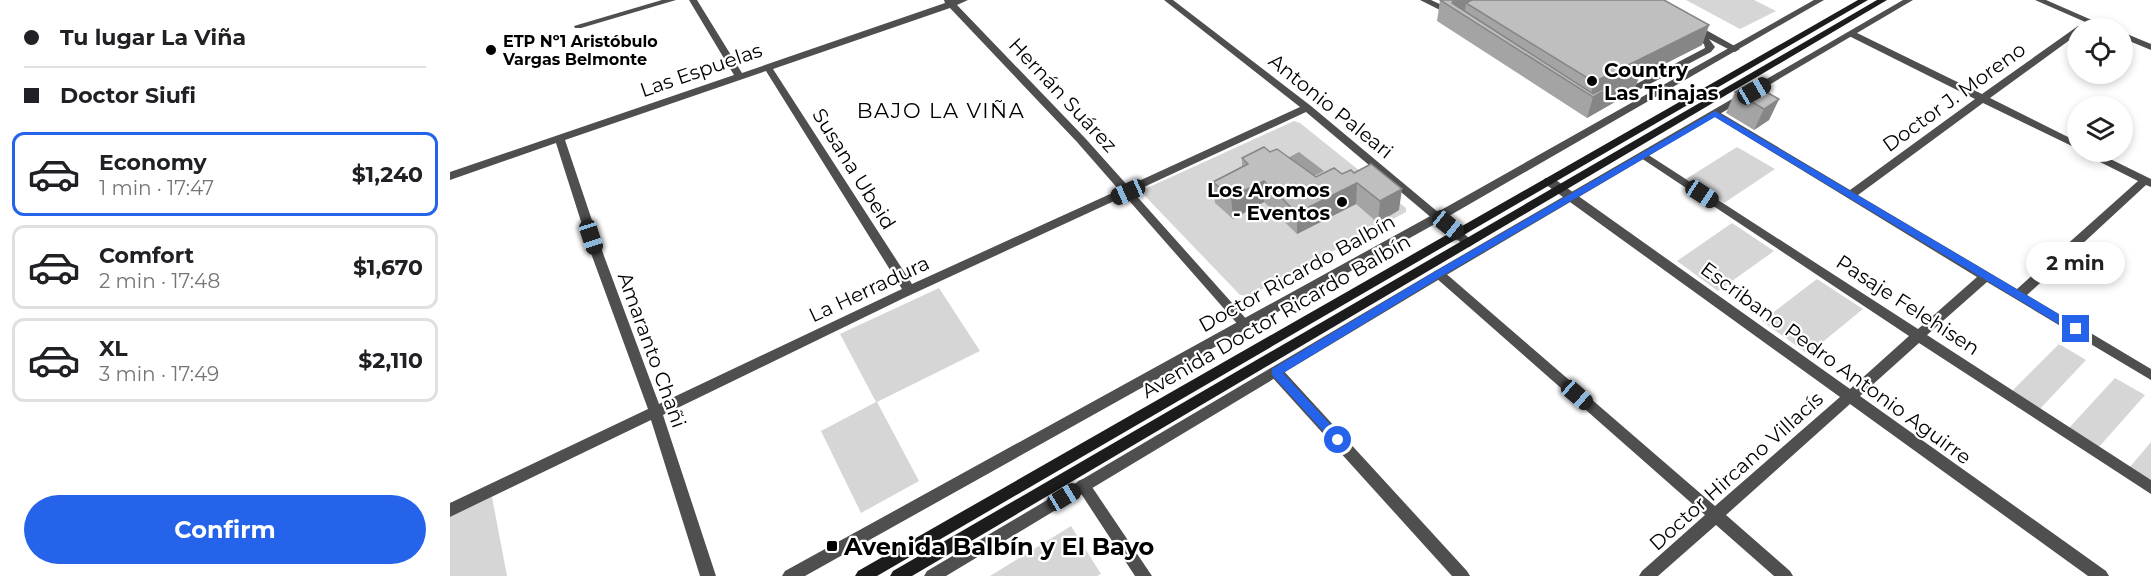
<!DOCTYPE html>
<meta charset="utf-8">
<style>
:root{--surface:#fff;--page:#f6f6f6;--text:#202124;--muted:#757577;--line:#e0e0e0;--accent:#2563eb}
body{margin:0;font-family:Montserrat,sans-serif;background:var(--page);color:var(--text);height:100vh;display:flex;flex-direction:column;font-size:22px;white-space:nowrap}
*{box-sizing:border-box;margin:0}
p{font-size:20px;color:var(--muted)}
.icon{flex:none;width:33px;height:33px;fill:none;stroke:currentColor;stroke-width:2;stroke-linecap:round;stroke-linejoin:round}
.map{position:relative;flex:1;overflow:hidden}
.details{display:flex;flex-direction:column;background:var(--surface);width:450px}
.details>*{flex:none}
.hud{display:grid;align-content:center;height:132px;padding:0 24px;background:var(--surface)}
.tools{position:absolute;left:1617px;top:18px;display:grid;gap:12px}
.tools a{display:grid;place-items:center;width:66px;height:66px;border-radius:50%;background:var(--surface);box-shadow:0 3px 9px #0003;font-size:30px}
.end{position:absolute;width:27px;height:27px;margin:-14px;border:8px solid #2563eb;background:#fff;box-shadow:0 0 0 3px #fff}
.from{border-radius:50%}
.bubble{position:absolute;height:42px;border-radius:21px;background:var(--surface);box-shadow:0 3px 9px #0003;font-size:20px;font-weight:700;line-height:42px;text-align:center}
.car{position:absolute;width:18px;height:36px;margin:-18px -9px;border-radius:8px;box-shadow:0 0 4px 2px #0007;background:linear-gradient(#222 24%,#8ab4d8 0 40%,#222 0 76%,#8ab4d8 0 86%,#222 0)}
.hud b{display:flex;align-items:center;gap:21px;height:57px;font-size:22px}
.hud b+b{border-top:2px solid var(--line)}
.hud i{width:15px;height:15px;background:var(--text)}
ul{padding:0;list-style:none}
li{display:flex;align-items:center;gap:18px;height:84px;margin:0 12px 9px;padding:0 12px;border:3px solid var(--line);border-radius:12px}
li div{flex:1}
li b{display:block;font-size:22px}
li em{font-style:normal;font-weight:700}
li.current{border-color:var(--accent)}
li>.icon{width:54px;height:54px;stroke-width:1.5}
.button{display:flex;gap:12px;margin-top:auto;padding:12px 24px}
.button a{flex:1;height:69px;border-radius:36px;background:var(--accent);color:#fff;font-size:24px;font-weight:700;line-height:69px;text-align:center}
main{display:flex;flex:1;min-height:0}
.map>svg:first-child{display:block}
.green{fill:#d6d6d6}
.water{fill:#9d9d9d}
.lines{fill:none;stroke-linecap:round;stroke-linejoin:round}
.minor{fill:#4f4f4f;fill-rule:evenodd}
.tertiary{fill:#4f4f4f;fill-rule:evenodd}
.secondary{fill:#1c1c1c;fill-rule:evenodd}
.wall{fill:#a4a4a4}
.shaded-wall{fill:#868686}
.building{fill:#bfbfbf;stroke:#868686;stroke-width:1.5}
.route{fill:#2563eb}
.poi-dot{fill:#000;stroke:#fff;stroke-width:2}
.labels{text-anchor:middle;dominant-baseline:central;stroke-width:4.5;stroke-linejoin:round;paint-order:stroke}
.far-poi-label{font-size:16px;font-weight:bold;fill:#000;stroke:#fff;text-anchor:start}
.street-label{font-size:20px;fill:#000;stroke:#fff}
.poi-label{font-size:20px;font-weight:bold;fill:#000;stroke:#fff;text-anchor:start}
.neighbourhood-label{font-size:21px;letter-spacing:1.5px;fill:#000;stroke:#fff}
.near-poi-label{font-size:24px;font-weight:bold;fill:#000;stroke:#fff;text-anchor:start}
</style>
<main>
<section class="details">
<div class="hud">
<b><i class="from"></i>Tu lugar La Viña</b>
<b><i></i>Doctor Siufi</b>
</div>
<ul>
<li class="current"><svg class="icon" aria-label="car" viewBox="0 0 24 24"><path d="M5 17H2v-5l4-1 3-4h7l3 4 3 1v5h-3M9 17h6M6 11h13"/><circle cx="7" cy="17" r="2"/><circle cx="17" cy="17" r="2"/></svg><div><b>Economy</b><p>1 min · 17:47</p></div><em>$1,240</em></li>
<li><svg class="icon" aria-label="car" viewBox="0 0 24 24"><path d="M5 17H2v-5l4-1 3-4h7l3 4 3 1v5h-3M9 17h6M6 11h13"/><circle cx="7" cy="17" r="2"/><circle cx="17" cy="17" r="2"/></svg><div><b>Comfort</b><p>2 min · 17:48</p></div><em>$1,670</em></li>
<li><svg class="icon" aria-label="car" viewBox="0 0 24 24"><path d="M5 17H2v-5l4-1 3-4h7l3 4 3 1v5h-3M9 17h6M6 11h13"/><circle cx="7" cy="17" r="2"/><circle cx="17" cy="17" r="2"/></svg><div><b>XL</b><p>3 min · 17:49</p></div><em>$2,110</em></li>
</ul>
<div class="button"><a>Confirm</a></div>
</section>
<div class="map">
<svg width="1701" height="576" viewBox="0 0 1701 576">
<rect width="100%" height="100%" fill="#fff"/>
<g class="green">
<path d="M1236,0H1304L1326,11L1290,29Z"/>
<path d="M844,121L850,123L956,208V212L799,296L790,295L694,195L697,188Z"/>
<path d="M1287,147L1325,169L1274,203L1236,179Z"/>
<path d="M1282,223L1324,251L1268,291L1227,261Z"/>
<path d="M1367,279L1413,309L1358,354L1312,321Z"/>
<path d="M489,288L530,351L427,402L469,481L411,513L371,431L426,402L390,334Z"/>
<path d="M1609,344L1636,360L1589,410L1561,392Z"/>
<path d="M1665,378L1695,395L1648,448L1618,429Z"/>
<path d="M1701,442V483L1679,468Z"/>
<path d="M42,497L57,576H0V517Z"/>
<path d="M621,526L651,574L647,576H540Z"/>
</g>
<path class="water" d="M849,152L874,171L859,179L834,160Z"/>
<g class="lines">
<g class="minor">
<path d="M212,0H226L131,28H125L124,26Z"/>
<path d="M239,0H247L292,73L495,3L494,0H518L507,5L635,138L678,186L850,107L714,0H723L861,106L1025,243L1019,247L1015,246L856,112L683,192L799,322L801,325L799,328H791L675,196L456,297L213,415L266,576H250L201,420L0,517V503L198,409L142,256L106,143L0,180V172L284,75ZM500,8L627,142L669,190L462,284L323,69ZM316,71L452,289L209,404L154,256L115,140Z"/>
<path d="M970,0H981L996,7L1013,0H1025L996,13Z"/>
<path d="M1585,0H1596L1660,28H1649Z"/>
<path d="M1628,26L1632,28H1628V34L1540,98L1628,142V149L1533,103L1408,195L1567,289L1688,181L1634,154L1633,152H1646L1701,179V187L1696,185L1577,295L1701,369V380L1537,282L1477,335L1701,480V494L1469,343L1410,396L1656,571L1659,576H1638L1400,404L1276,515L1340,571L1343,576H1324L1266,525L1208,576H1189L1192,571L1255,515L985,277L983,274L985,271H993L1265,506L1390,397L1095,184L1094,181L1095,178H1103L1400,389L1459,336L1188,156L1189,154H1197L1468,329L1527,277L1260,114L1265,111L1269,112L1400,190L1525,99L1399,36V32H1405L1532,94Z"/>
<path d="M1240,29L1250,34V30H1256L1290,49L1285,52L1282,51L1259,39L1265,47L1261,52L1175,97H1169V93L1255,48L1254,44L1237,34L1235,32Z"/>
<path d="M1672,32L1701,44V50L1672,38Z"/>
<path d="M826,367L831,368L1017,571L1020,576H1002L821,376L820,372L821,368Z"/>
<path d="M633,479L638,481L702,576H685L628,489L626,485L628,481Z"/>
</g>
<g class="tertiary">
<path d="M1364,0H1374L992,220L355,576H332L335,571L984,214Z"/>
<path d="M1453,0H1463L993,277L496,576H474L477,571L985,271Z"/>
</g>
<g class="secondary">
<path d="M1408,0H1418L427,576H405L408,571Z"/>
<path d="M1427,0H1437L462,576H440L443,571Z"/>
</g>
</g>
<g class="wall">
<path d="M990,0L1259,25L1252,45L1189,77L1184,91L1137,118L987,21Z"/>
<path d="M1285,92L1329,99L1319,120L1304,130L1276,113Z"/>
<path d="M820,152L866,177L904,173L949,210L928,223L906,204L847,234L814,202L783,219L765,203L763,182L792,166V158Z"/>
</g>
<g class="shaded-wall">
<path d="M1004,0H1037L1016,3L1015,10L1010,13L1002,3Z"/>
<path d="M1259,25L1252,45L1189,77L1184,91L1137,118L1143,97L1141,95L1144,82Z"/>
<path d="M1329,99L1319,120L1304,130L1314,109Z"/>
<path d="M814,181V202L783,219L781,197Z"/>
<path d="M907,183L906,204L847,234V213Z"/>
<path d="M952,189L949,210L928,223L930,201Z"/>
</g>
<g class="building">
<path d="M990,0H1004L1002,3L1143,94L1191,70L1143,97Z"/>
<path d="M1022,0H1214L1259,25L1144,82L1016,3Z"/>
<path d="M1300,83L1329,99L1314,109L1285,92Z"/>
<path d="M814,147L820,152L827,149L866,177L884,168L892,174L901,170L904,173L921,164L952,189L930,201L907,183L847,213L814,181L781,197L763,182L798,164L792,158Z"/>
</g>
<path class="route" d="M1265,111L1629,326V332H1622L1265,117L992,276L833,373L892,437V443H884L822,375V369L986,271Z"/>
<g class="poi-dot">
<circle cx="41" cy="50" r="6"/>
<circle cx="1142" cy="81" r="6"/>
<circle cx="892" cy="202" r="6"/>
<rect x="376" y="540" width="12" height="12" rx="3"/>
</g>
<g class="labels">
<g class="far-poi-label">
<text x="53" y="41">ETP Nº1 Aristóbulo<tspan x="53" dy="18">Vargas Belmonte</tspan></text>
</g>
<g class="street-label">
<text transform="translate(251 70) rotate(-19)">Las Espuelas</text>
<text transform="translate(613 95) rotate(47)">Hernán Suárez</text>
<text transform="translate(1504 97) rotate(-36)">Doctor J. Moreno</text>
<text transform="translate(881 106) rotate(39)">Antonio Paleari</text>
<text transform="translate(404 169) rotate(58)">Susana Ubeid</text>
<text transform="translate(847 273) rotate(-29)">Doctor Ricardo Balbín</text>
<text transform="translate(419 289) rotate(-25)">La Herradura</text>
<text transform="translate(1458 305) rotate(33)">Pasaje Felehisen</text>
<text transform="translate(826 316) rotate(-30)">Avenida Doctor Ricardo Balbín</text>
<text transform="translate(202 350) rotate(70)">Amaranto Chañi</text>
<text transform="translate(1386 363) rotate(36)">Escribano Pedro Antonio Aguirre</text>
<text transform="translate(1286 471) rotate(-42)">Doctor Hircano Villacís</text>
</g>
<g class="poi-label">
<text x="1154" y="70">Country<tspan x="1154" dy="23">Las Tinajas</tspan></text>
<text x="880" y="190" text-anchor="end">Los Aromos<tspan x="880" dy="23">- Eventos</tspan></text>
</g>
<g class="neighbourhood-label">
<text x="491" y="110">BAJO LA VIÑA</text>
</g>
<g class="near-poi-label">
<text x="394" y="546">Avenida Balbín y El Bayo</text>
</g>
</g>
</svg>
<div class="tools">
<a><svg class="icon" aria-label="locate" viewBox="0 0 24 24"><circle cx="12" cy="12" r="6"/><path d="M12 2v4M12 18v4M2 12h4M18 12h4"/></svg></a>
<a><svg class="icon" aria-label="layers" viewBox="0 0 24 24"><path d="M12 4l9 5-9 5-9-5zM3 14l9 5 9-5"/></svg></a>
</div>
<i class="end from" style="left:888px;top:440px"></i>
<i class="end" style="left:1626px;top:329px"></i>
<div class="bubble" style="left:1576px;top:242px;width:99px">2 min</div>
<i class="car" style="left:1304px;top:91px;rotate:60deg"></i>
<i class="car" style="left:678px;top:192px;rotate:246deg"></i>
<i class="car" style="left:1252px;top:194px;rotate:123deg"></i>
<i class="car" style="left:998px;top:225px;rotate:129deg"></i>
<i class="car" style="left:141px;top:237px;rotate:162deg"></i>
<i class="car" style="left:1127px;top:395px;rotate:131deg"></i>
<i class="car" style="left:614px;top:497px;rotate:59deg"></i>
</div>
</main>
